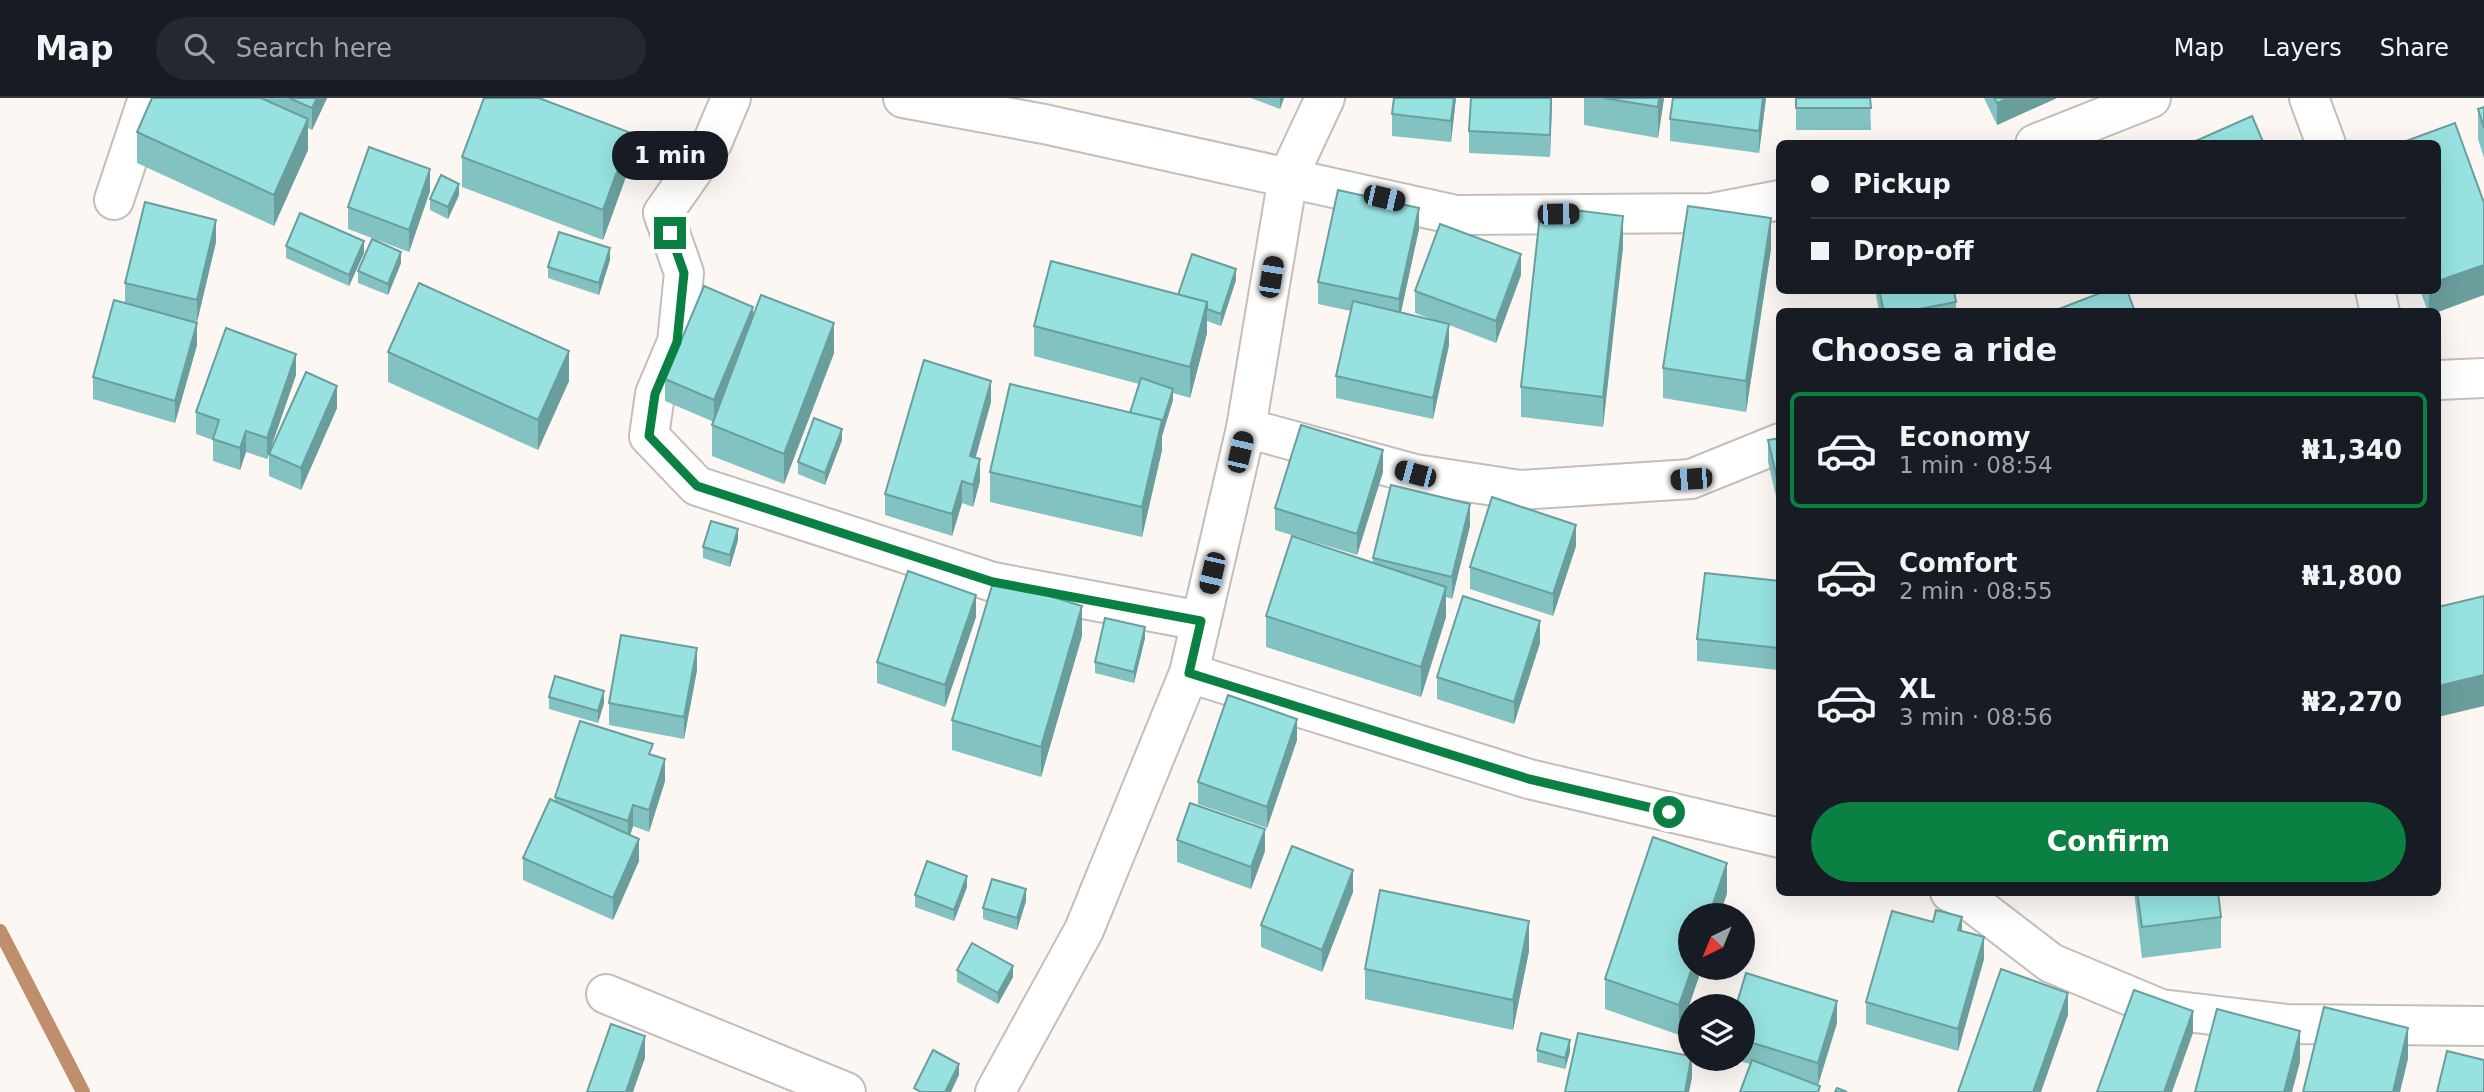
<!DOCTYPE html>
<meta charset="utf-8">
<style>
:root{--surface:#171b24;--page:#242831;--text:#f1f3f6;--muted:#9ea1a6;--line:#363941;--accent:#0b8043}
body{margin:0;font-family:"DejaVu Sans",sans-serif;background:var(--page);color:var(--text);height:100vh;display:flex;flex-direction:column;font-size:26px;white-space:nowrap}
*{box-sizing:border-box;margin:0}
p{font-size:23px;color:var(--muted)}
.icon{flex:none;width:38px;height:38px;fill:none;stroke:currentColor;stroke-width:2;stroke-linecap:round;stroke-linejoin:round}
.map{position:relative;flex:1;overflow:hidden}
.details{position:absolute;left:1776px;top:210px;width:665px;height:588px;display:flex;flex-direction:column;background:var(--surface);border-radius:10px;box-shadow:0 7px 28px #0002}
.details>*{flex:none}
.guide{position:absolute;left:1776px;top:42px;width:665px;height:154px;border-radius:10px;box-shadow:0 7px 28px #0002;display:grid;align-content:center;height:154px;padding:0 35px;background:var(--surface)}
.needle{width:46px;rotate:223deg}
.buttons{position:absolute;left:1678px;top:805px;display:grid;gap:14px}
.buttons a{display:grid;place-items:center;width:77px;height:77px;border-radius:50%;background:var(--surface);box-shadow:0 7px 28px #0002;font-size:35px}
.end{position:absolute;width:32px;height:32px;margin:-16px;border:9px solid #0b8043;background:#fff;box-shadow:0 0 0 4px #fff}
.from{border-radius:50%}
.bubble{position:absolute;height:49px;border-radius:24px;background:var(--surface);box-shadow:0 7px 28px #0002;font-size:23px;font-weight:700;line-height:49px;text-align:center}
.car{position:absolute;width:21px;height:42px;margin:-21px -10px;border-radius:9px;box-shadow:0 0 5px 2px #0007;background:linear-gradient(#222 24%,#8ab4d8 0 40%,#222 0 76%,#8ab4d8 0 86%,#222 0)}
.guide b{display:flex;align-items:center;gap:24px;height:66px;font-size:26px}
.guide b+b{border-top:2px solid var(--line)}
.guide i{width:18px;height:18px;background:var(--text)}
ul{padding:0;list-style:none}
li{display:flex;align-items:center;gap:21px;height:116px;margin:0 14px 10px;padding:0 21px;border:4px solid transparent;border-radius:10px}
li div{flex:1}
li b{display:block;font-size:26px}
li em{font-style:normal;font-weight:700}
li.active{border-color:var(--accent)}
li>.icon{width:63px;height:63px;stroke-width:1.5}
h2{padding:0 35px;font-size:32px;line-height:84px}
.action{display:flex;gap:14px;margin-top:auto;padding:14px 35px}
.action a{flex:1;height:80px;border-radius:42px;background:var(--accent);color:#fff;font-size:28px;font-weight:700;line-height:80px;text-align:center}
header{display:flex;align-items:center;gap:42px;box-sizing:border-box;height:98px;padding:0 35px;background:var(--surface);border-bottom:2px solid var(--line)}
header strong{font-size:33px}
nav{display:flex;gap:38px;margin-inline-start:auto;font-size:24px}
.search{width:490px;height:63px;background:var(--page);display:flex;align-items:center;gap:18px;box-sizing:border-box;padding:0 24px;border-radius:38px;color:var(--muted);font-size:26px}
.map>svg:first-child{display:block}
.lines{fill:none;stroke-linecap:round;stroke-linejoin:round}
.stream{stroke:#bf8f6d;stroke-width:14}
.minor-casing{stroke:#c4beba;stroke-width:42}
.minor{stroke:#fff;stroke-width:38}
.wall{fill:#82c2c1}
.shaded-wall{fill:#6a9e9d}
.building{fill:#97e2e0;stroke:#6a9e9d;stroke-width:2}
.route{stroke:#0b8043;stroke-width:9}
</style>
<header>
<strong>Map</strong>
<div class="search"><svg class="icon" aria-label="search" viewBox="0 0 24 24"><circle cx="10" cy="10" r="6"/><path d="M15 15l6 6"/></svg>Search here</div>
<nav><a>Map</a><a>Layers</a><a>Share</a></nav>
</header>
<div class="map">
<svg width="2484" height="994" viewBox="0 0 2484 994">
<rect width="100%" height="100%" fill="#fdf7f3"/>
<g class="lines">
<path class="stream" d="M0,833L83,994"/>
<defs>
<g id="minor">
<path d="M731,0L712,45L663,115L684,175L677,244L655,296L649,338L697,388L993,484L1201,523"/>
<path d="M903,0L1044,26L1456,117L1712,115L1780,102"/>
<path d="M2309,0L2326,46"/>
<path d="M2035,46L2151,0"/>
<path d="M114,102L148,0"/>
<path d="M2375,192L2380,214"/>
<path d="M2438,282L2484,280"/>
<path d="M1246,330L1415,376L1520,392L1691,381L1780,345"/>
<path d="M1189,575L1529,681L1780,740"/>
<path d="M1950,794L1970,803L2051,865L2161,911L2287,926L2484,928"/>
<path d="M606,896L846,994"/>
<path d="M995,994L1084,832L1189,575L1246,330L1288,79L1325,0"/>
</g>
</defs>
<use href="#minor" class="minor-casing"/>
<use href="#minor" class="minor"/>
</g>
<g class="wall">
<path d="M152,0H327L312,32L308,30V52L274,128L137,65V34Z"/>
<path d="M1251,0H1284L1280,11Z"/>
<path d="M1456,0L1451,44L1392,38V16Z"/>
<path d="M1552,0L1550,59L1469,55V33Z"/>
<path d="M1584,0H1664L1658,40L1584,27Z"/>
<path d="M1673,0H1766L1759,55L1670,43V21Z"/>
<path d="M1796,0H1870L1871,32H1796Z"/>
<path d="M1984,0H2057L1997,27Z"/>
<path d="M2484,9V60L2478,41V11Z"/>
<path d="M462,59L631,65L603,142L462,89Z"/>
<path d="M430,93L409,154L348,131V109Z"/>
<path d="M459,97L448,121L430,112V101Z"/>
<path d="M1419,131L1401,214L1437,223L1415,215V193L1521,177L1496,245L1449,227V247L1433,321L1336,300V278L1351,213L1318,206V184Z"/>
<path d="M216,144L197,224L172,218L197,247L175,325L93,301V279L125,205V185Z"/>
<path d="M286,148L364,155L349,188L286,160Z"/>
<path d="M1623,149L1603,329L1521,319V289Z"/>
<path d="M1771,151L1746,314L1663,300V270Z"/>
<path d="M610,162L599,197L548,180V169Z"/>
<path d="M401,165L388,197L358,185V173Z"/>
<path d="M1236,182L1221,228L1207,223V235L1190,300L1173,295V302L1162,338V352L1142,439L990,404V374L1130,315L1139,286L1034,258V228L1178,197Z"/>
<path d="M1875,192H1954L1956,204V214H1879Z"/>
<path d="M2420,192H2438V214H2428Z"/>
<path d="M753,219L834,255L784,386L712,358V327L714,324L665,303V281Z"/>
<path d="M388,254L569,283L538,352L388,284Z"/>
<path d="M296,277L267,361L246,354L240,372L213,363V342L196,336V314Z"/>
<path d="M991,304L975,360L980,383L973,409L962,405L952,438L885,417V396Z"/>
<path d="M337,310L301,392L269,378V356Z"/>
<path d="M1780,340V415L1768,364V342Z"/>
<path d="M842,342L825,387L798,376V364Z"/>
<path d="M1383,374L1357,457L1275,432V410Z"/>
<path d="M1470,428L1452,501L1446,499V519L1421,599L1266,549V518L1373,465V460Z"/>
<path d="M738,442L730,469L703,460V449Z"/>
<path d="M1576,448L1553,518L1470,491V469Z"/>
<path d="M1780,483V557L1778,572L1697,563V541Z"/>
<path d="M976,519L945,609L877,585V564Z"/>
<path d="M1082,538L1041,679L952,652V622Z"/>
<path d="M1145,540L1134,585L1095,575V564Z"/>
<path d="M1540,545L1514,626L1437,601V579Z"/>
<path d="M697,572L684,641L609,627V605Z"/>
<path d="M549,599L604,605L598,625L549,611Z"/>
<path d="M1297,642L1267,730L1198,706V684Z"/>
<path d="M653,658L665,683L649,734L633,728L630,737L639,763L613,822L523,782V760L555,703V699Z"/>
<path d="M1177,742L1265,753L1251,791L1177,764Z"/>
<path d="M967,789L954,823L915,809V797Z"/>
<path d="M1353,794L1322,874L1261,849V827Z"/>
<path d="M2134,794H2218L2221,819V850L2142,860Z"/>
<path d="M1727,795L1679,937L1605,911V881Z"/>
<path d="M1026,803L1017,832L983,821V810Z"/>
<path d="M1962,833L1984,861L1958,953L1866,926V904Z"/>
<path d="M1529,853L1513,932L1365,901V871Z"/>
<path d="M957,872L1013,879L998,906L957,884Z"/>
<path d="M1743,908L1837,925L1818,987L1809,984L1820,994L1750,966L1732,961H1743Z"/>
<path d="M1537,952L1570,954L1565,971L1537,964Z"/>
</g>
<g class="shaded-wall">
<path d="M317,0H327L312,32V10Z"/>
<path d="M1280,0H1284L1280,11Z"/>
<path d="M1454,0H1456L1451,44V23Z"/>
<path d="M1551,0H1552L1550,59V37Z"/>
<path d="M1659,0H1664L1658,40V9Z"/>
<path d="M1763,0H1766L1759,55V33Z"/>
<path d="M2009,0H2057L1997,27V5Z"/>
<path d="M308,21V52L274,128V97Z"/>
<path d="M631,35V65L603,142V112Z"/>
<path d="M430,71V93L409,154V132Z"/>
<path d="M459,86V97L448,121V109Z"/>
<path d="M1419,110V131L1399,223V201Z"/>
<path d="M1623,118V149L1603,329V299Z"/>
<path d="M1771,120V151L1746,314V283Z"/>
<path d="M216,122V144L197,224V202Z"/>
<path d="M364,143V155L349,188V177Z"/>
<path d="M610,150V162L599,197V185Z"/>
<path d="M401,154V165L388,197V186Z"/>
<path d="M1521,156V177L1496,245V223Z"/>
<path d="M2484,167V197L2438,214H2429V192H2438V183Z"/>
<path d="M1236,171V182L1221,228V216Z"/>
<path d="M1207,204V235L1190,300V269Z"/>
<path d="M753,209V231L714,324V302Z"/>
<path d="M197,225V247L175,325V303Z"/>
<path d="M834,225V255L784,386V356Z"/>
<path d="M1449,226V247L1433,321V300Z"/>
<path d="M569,253V283L538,352V322Z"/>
<path d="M296,256V277L267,361V340Z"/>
<path d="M991,283V304L970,380V358Z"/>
<path d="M337,288V310L301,392V370Z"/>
<path d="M1173,291V302L1162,338V352L1142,439V409L1162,322Z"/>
<path d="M842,331V342L825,387V375Z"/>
<path d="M246,333V354L240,372V350Z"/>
<path d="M1383,352V374L1357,457V436Z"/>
<path d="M980,361V383L973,409V387Z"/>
<path d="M962,383V405L952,438V416Z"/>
<path d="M1470,406V428L1452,501V479Z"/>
<path d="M1576,427V448L1553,518V496Z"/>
<path d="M738,431V442L730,469V457Z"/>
<path d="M1446,489V519L1421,599V569Z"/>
<path d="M976,497V519L945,609V587Z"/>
<path d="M1082,508V538L1041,679V649Z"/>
<path d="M1540,523V545L1514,626V604Z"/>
<path d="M1145,529V540L1134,585V574Z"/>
<path d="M1780,535V557L1778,572V550Z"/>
<path d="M697,550V572L684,641V619Z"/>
<path d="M2484,577V608L2438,619V588Z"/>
<path d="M604,593V605L598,625V613Z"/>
<path d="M1297,621V642L1267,730V709Z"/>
<path d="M665,661V683L649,734V712Z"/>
<path d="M633,707V728L628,745V723Z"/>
<path d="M1265,731V753L1251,791V769Z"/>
<path d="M639,741V763L613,822V800Z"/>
<path d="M1727,765V795L1720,817H1709Z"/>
<path d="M1353,772V794L1322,874V852Z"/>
<path d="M967,778V789L954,823V812Z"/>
<path d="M1026,791V803L1017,832V820Z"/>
<path d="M1962,819V840L1958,832Z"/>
<path d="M1529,823V853L1513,932V902Z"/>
<path d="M1984,839V861L1958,953V931Z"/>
<path d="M1013,868V879L998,906V895Z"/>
<path d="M1692,870H1702L1679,937V907Z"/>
<path d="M2068,895V917L2041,994H2033Z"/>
<path d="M1837,903V925L1818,987V965Z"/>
<path d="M2193,913V935L2172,994H2164Z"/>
<path d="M2408,930V961L2400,994H2393Z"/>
<path d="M2300,933V964L2292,994H2284Z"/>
<path d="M645,938V960L633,994H626Z"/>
<path d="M1570,942V954L1565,971V960Z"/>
<path d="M1692,961V980L1689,994H1685Z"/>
<path d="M959,966V977L951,994H945Z"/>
</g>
<g class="building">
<path d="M152,0H261L308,21L274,97L137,34Z"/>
<path d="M289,0H317L312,10Z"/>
<path d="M484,0H539L631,35L603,112L462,59Z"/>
<path d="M1394,0H1454L1451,23L1392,16Z"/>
<path d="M1471,0H1551L1550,37L1469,33Z"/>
<path d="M1604,0H1659L1658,9Z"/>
<path d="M1673,0H1763L1759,33L1670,21Z"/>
<path d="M1796,0H1870L1871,10H1796Z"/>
<path d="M1994,0H2009L1997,5Z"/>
<path d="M2484,9V30L2478,11Z"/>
<path d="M2252,18L2264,46H2189Z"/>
<path d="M2455,25L2484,105V167L2438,183V46H2398Z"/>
<path d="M369,49L430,71L409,132L348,109Z"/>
<path d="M441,77L459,86L448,109L430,101Z"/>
<path d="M1338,92L1419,110L1399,201L1318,184Z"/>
<path d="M145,104L216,122L197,202L125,185Z"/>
<path d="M1541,108L1623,118L1603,299L1521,289Z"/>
<path d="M1688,108L1771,120L1746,283L1663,270Z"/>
<path d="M300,115L364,143L349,177L286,148Z"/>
<path d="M1440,126L1521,156L1496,223L1415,193Z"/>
<path d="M559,134L610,150L599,185L548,169Z"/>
<path d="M372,141L401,154L388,186L358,173Z"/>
<path d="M1192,156L1236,171L1221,216L1207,211V204L1178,197Z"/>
<path d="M1051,163L1207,204L1190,269L1034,228Z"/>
<path d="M419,185L569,253L538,322L388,254Z"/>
<path d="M704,188L753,209L714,302L665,281Z"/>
<path d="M1879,192H1954L1956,204L1904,214H1884Z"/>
<path d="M2108,192H2127L2135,214H2051Z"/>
<path d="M761,197L834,225L784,356L712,327Z"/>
<path d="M114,202L197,225L175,303L93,279Z"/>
<path d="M1353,203L1449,226L1433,300L1336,278Z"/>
<path d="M226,230L296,256L267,340L246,333L240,350L213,341L219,322L196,314Z"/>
<path d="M924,262L991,283L970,358L980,361L973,387L962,383L952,416L885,396Z"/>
<path d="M306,274L337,288L301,370L269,356Z"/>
<path d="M1141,280L1173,291L1162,326V322L1130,315Z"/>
<path d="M1010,286L1162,322L1142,409L990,374Z"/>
<path d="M814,320L842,331L825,375L798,364Z"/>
<path d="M1301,327L1383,352L1357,436L1275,410Z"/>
<path d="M1780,340V393L1768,342Z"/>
<path d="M1391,387L1470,406L1452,479L1373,460Z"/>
<path d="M1492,399L1576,427L1553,496L1470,469Z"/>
<path d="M711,423L738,431L730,457L703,449Z"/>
<path d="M1292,438L1446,489L1421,569L1266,518Z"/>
<path d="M908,473L976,497L945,587L877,564Z"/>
<path d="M1705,475L1780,483V535L1778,550L1697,541Z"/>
<path d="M994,481L1082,508L1041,649L952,622Z"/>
<path d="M1463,498L1540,523L1514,604L1437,579Z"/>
<path d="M2484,498V577L2438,588V509Z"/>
<path d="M1105,520L1145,529L1134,574L1095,564Z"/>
<path d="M621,537L697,550L684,619L609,605Z"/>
<path d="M555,578L604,593L598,613L549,599Z"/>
<path d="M1228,597L1297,621L1267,709L1198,684Z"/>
<path d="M580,623L653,646L649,656L665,661L649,712L633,707L628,723L555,699Z"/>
<path d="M550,701L639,741L613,800L523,760Z"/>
<path d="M1190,705L1265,731L1251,769L1177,742Z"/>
<path d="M1653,739L1727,765L1709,817H1690V870H1692L1679,907L1605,881Z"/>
<path d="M1292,748L1353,772L1322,852L1261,827Z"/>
<path d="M927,763L967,778L954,812L915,797Z"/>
<path d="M992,781L1026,791L1017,820L983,810Z"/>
<path d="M1380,792L1529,823L1513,902L1365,871Z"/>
<path d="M2137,794H2218L2221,819L2142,829Z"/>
<path d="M1936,812L1962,819L1958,832L1984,839L1958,931L1866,904L1892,813L1933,824Z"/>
<path d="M972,845L1013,868L998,895L957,872Z"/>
<path d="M2001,871L2068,895L2033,994H1958Z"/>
<path d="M1746,875L1837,903L1818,965L1743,942V908H1736Z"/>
<path d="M2134,892L2193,913L2164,994H2097Z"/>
<path d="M2324,909L2408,930L2393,994H2303Z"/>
<path d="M2217,911L2300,933L2284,994H2195Z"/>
<path d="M611,926L645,938L626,994H587Z"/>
<path d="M1541,935L1570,942L1565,960L1537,952Z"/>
<path d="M1578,935L1690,958L1691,961L1685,994H1565Z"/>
<path d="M933,952L959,966L945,994H921L914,990Z"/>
<path d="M2447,953L2484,962V994H2437Z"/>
<path d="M1752,962L1820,988L1818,994H1740Z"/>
<path d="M1837,990L1847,994H1835Z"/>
</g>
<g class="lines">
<path class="route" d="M670,135L684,175L677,244L655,296L649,338L697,388L993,484L1201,523L1189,575L1529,681L1669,714"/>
</g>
</svg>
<div class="buttons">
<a><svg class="needle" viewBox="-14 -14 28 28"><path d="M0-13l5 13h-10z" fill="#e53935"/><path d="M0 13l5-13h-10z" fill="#9ea1a6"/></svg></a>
<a><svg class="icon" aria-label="layers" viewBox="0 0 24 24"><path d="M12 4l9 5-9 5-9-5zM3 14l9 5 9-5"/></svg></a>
</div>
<i class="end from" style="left:1669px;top:714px"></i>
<i class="end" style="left:670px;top:135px"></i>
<div class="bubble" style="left:612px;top:33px;width:116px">1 min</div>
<i class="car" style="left:1384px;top:100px;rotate:103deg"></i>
<i class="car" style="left:1558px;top:116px;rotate:89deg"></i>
<i class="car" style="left:1271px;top:179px;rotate:9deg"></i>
<i class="car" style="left:1240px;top:354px;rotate:13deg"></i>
<i class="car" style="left:1415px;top:376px;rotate:285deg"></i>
<i class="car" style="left:1691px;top:381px;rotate:266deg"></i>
<i class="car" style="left:1212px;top:475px;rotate:193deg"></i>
<div class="guide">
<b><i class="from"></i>Pickup</b>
<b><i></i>Drop-off</b>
</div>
<section class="details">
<h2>Choose a ride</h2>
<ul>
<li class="active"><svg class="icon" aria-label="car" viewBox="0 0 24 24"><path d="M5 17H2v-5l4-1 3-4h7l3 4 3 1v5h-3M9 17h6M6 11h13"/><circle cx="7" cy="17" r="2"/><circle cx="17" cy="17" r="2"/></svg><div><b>Economy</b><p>1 min · 08:54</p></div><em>₦1,340</em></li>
<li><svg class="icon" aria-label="car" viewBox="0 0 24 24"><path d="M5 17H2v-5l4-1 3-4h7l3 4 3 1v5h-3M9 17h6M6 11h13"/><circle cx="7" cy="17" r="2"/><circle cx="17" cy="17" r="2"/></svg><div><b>Comfort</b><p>2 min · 08:55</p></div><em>₦1,800</em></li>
<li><svg class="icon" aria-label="car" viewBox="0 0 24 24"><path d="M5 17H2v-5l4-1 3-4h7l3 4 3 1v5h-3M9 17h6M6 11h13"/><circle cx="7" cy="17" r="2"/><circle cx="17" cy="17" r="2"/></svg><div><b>XL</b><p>3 min · 08:56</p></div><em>₦2,270</em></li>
</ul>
<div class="action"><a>Confirm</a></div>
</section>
</div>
